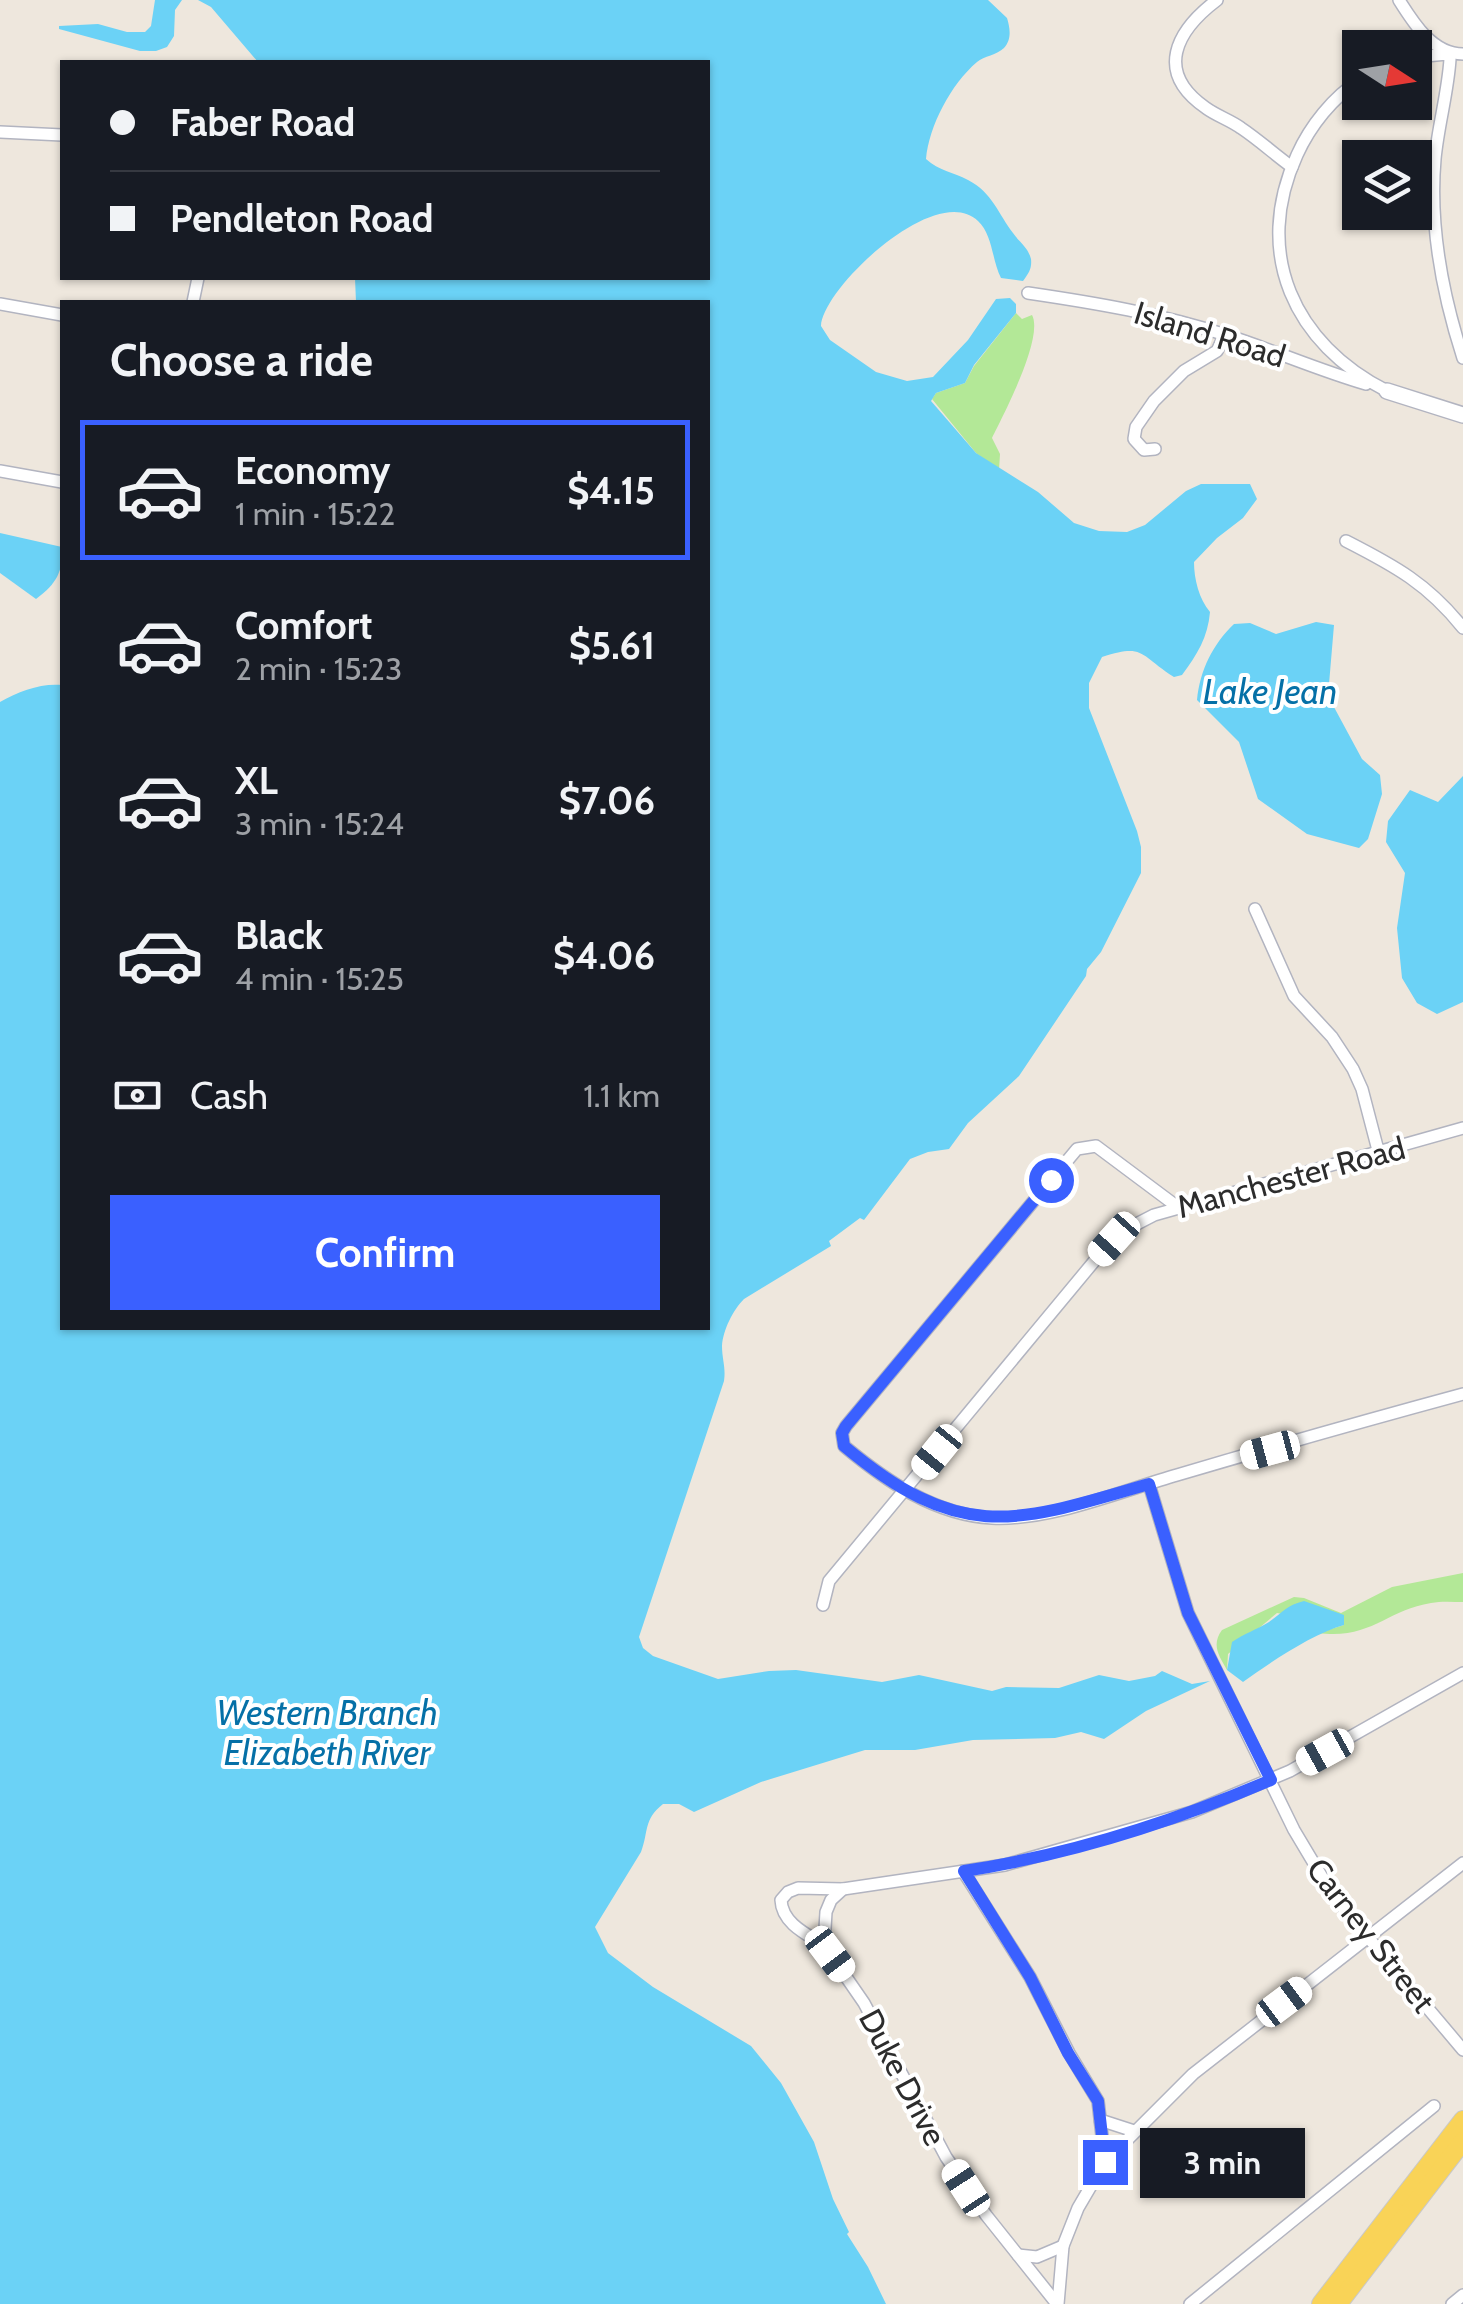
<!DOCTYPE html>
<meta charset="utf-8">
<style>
:root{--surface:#171b24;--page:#242831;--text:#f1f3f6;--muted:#9ea1a6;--line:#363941;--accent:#3a60ff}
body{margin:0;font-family:Cabin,sans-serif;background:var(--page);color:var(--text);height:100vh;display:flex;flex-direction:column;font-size:38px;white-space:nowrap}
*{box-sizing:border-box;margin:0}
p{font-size:32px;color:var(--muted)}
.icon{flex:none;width:55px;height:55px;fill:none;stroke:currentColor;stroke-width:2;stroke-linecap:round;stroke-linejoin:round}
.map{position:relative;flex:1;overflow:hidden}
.side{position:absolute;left:60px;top:300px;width:650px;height:1030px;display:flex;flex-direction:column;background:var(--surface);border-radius:0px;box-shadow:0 2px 8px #0004}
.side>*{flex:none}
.hud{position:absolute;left:60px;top:60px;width:650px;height:220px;border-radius:0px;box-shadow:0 2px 8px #0004;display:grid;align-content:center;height:220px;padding:0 50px;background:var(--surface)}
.needle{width:65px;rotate:102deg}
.fabs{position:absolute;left:1342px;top:30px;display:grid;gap:20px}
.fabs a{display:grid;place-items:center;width:90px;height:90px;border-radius:0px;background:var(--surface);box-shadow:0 2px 8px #0004;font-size:50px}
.end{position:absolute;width:45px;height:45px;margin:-22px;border:12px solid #3a60ff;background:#fff;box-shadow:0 0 0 5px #fff}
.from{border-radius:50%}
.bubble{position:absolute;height:70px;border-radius:0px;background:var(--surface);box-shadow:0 2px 8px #0004;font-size:32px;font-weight:800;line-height:70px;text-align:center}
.car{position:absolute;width:30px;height:60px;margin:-30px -15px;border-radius:12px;box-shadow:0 0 8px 2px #0007;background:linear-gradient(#fff 24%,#345 0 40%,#fff 0 76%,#345 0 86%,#fff 0)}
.hud b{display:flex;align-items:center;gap:35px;height:95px;font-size:38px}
.hud b+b{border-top:2px solid var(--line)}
.hud i{width:25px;height:25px;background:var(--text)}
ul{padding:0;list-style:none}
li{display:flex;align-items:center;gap:30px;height:140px;margin:0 20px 15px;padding:0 30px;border:5px solid transparent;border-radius:0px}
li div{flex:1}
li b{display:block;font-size:38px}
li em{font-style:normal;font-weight:800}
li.on{border-color:var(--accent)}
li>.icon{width:90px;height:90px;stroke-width:1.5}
h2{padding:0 50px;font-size:45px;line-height:120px}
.pay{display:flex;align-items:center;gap:25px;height:110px;padding:0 50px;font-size:38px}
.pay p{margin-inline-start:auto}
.action{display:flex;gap:20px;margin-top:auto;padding:20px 50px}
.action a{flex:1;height:115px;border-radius:0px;background:var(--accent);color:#fff;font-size:40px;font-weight:800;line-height:115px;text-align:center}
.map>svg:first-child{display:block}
.green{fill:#b3e897}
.water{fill:#6bd2f6}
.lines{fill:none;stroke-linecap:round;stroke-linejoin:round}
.street-casing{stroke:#b2b4c0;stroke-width:14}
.secondary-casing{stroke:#b2b4c0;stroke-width:18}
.primary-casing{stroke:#c8c8c8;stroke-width:20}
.street{stroke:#fff;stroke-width:11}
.secondary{stroke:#fff;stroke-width:15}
.primary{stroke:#f9d357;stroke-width:18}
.route{stroke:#3a60ff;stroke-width:12}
.labels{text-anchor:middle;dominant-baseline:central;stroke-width:8;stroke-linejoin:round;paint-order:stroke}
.street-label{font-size:32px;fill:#2c2c2c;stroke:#fff}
.water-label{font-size:35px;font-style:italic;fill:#0570a7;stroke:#fff}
</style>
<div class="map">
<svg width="1463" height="2304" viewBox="0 0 1463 2304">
<rect width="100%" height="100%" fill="#eee7dd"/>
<g class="green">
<path d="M1016,313L1022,319L1032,315C1044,337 1004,414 992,438L1000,454L999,470L976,453L932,399L936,393L965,383L974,366Z"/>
<path d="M1463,1573V1602C1453,1602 1441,1601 1431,1603C1386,1610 1371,1640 1318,1633L1344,1625L1277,1613L1228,1654L1227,1670C1219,1656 1211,1645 1222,1630L1294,1597L1304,1598L1341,1613L1392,1587Z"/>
</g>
<g class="water">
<path d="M155,0H182L175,10L174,36L167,47L156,51H140L59,29V26L98,24L127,32H145L151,26Z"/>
<path d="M198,0H988L1007,18C1010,28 1012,39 1004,48C997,55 984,56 977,62C951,84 929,126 926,159C939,171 953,172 968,180C992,192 999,215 1013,233C1020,243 1028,247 1031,259C1032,268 1029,273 1023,281L1001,278C992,261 993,235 978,221C936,180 822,289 821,326L830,340L876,372L907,381L933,377L968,340L996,299L1010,298L1016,304V313L974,365L965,383L936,393L931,401L976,453L1038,492L1074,523L1099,531L1127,532L1145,525L1186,491L1201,484H1250L1257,499L1243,518L1217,538L1194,562C1194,579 1199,599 1210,612C1208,637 1197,655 1182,675L1174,677C1139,655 1145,643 1102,657L1089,683V708L1137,831L1141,847V873L1101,952L1087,969L1086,976L1019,1076L968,1123L949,1149L928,1152L910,1159L864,1220L860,1218L829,1241L831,1246L744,1299C733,1310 723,1330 722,1346C722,1359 726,1368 724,1381L639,1637L643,1648L653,1656L718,1679L769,1671L796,1670L882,1682L919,1675L992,1691L1006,1687L1059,1688L1099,1675L1129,1681L1155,1676L1162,1671L1192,1684L1210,1681L1146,1711L1104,1739L1081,1732L1055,1738L973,1740L915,1750H865L761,1782L694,1812L679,1804H663C643,1820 649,1831 641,1852L595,1927L608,1953L653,1987L751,2046L781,2083L814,2142L833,2199L849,2232L847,2234L868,2267L886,2304H0V702C19,691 41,683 62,685V1328H708V302H356L355,278H708V62H258L211,7Z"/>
<path d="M0,533L62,547C63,572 57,583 36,599L0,573Z"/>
<path d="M1316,622L1334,625L1328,696L1362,759L1380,775L1382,794L1368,839L1359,848L1307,834L1258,799L1239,742L1197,700C1200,670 1213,644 1234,624L1250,623L1276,634Z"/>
<path d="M1463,776V1002L1437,1014L1417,1003L1402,978L1397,928L1405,873L1386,842L1388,821L1410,790L1438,802Z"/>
<path d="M1304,1601L1344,1615V1625C1312,1634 1271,1662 1243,1682L1227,1670L1232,1642C1243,1634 1258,1629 1269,1622C1282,1613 1287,1605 1304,1601Z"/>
</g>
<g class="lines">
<defs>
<g id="street">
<path d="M1217,0C1176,31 1154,72 1206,108C1217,116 1230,120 1241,128C1259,140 1274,154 1292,167"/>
<path d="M1399,0C1414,24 1433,54 1463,54"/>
<path d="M1415,57L1447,54L1450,59C1448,92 1438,126 1435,159C1429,227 1442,293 1463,358"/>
<path d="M1360,80C1333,97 1310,126 1297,155C1252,253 1294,344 1387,391"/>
<path d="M0,132L62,135"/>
<path d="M1028,293C1096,303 1161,314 1226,335C1273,350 1318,370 1366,384"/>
<path d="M193,302L198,278"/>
<path d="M0,304L62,315"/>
<path d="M1155,449L1144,450L1134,439L1136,427L1154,401L1184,371L1217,351L1225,334"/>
<path d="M0,471L62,482"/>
<path d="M1346,541C1395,566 1428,584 1463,628"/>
<path d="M1255,909L1294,996L1332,1037L1353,1069L1362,1089L1379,1154"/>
<path d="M1179,1208L1096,1146L1077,1149L846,1426L842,1433L844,1446C886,1481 935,1515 992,1518C1050,1521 1121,1491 1177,1475C1272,1447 1367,1420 1463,1394"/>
<path d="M1149,1484L1188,1613L1294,1830L1334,1897L1463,2050"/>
<path d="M823,1605L829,1581L1096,1259L1125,1230L1154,1215L1463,1128"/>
<path d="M963,1871L1030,1977L1069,2053L1098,2101L1105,2162"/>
<path d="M843,1889L831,1900L826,1912L824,1945L864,2003L946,2157L986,2215L1057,2304"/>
<path d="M824,1945C806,1934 782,1923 781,1900L788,1892L798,1888L843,1889L1005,1865L1192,1812L1290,1771L1463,1673"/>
<path d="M1100,2120L1134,2131"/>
<path d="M1018,2255L1037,2257L1063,2246"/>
<path d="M1058,2304L1063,2246L1078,2208L1105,2162L1193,2074L1463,1863"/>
<path d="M1190,2304L1434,2106"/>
<path d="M1452,2304L1463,2295"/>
</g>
<path id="secondary" d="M1387,391L1463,415"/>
<g id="primary">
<path d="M1321,2304L1463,2120"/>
<path d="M1338,2304L1463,2141"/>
</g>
</defs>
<use href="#street" class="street-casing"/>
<use href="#secondary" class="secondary-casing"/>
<use href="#primary" class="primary-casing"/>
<use href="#street" class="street"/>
<use href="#secondary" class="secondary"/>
<use href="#primary" class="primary"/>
</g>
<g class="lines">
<path class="route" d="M1051,1180L846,1426L842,1433L844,1446C960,1543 1014,1524 1149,1484L1188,1613L1271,1780C1173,1822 1069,1855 964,1871L1030,1977L1068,2053L1098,2101L1105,2162"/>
</g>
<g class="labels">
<g class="street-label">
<text transform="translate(1210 334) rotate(17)">Island Road</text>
<text transform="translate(1291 1177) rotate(-15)">Manchester Road</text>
<text transform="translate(1371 1935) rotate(52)">Carney Street</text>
<text transform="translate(903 2077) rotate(62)">Duke Drive</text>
</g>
<g class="water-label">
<text x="1270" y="691">Lake Jean</text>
<text x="327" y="1712">Western Branch<tspan x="327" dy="40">Elizabeth River</tspan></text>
</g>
</g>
</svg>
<div class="fabs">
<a><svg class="needle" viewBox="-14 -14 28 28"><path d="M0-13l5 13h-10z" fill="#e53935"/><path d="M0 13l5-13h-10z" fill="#9ea1a6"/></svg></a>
<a><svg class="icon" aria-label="layers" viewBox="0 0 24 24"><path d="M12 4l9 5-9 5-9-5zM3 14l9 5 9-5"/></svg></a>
</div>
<i class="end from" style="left:1051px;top:1180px"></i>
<i class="end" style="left:1105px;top:2162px"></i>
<div class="bubble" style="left:1140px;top:2128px;width:165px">3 min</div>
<i class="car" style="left:1114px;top:1239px;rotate:222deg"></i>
<i class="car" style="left:1270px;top:1450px;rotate:255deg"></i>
<i class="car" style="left:937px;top:1452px;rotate:219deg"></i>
<i class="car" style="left:1325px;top:1752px;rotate:241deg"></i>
<i class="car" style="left:830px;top:1954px;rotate:143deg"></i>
<i class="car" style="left:1284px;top:2002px;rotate:53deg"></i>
<i class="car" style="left:966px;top:2188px;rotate:327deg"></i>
<div class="hud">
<b><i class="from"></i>Faber Road</b>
<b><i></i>Pendleton Road</b>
</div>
<section class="side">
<h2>Choose a ride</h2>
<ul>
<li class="on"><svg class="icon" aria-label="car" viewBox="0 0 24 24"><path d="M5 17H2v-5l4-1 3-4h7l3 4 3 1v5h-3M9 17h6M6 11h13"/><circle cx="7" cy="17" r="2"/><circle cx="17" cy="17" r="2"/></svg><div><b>Economy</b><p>1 min · 15:22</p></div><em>$4.15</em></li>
<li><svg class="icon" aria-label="car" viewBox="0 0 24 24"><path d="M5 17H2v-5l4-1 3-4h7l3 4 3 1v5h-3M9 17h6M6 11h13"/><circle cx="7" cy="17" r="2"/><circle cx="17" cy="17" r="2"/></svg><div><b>Comfort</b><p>2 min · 15:23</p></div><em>$5.61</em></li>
<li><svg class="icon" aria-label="car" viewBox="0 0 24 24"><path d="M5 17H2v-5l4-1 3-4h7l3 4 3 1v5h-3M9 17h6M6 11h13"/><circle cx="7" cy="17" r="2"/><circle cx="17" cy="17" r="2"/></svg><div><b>XL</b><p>3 min · 15:24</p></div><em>$7.06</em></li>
<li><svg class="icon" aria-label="car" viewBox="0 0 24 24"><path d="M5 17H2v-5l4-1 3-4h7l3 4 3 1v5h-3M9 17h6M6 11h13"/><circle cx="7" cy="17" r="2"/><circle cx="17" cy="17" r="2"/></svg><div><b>Black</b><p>4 min · 15:25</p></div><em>$4.06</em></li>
</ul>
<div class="pay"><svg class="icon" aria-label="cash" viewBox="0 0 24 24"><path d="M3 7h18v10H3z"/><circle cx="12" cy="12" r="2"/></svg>Cash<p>1.1 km</p></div>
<div class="action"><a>Confirm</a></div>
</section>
</div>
